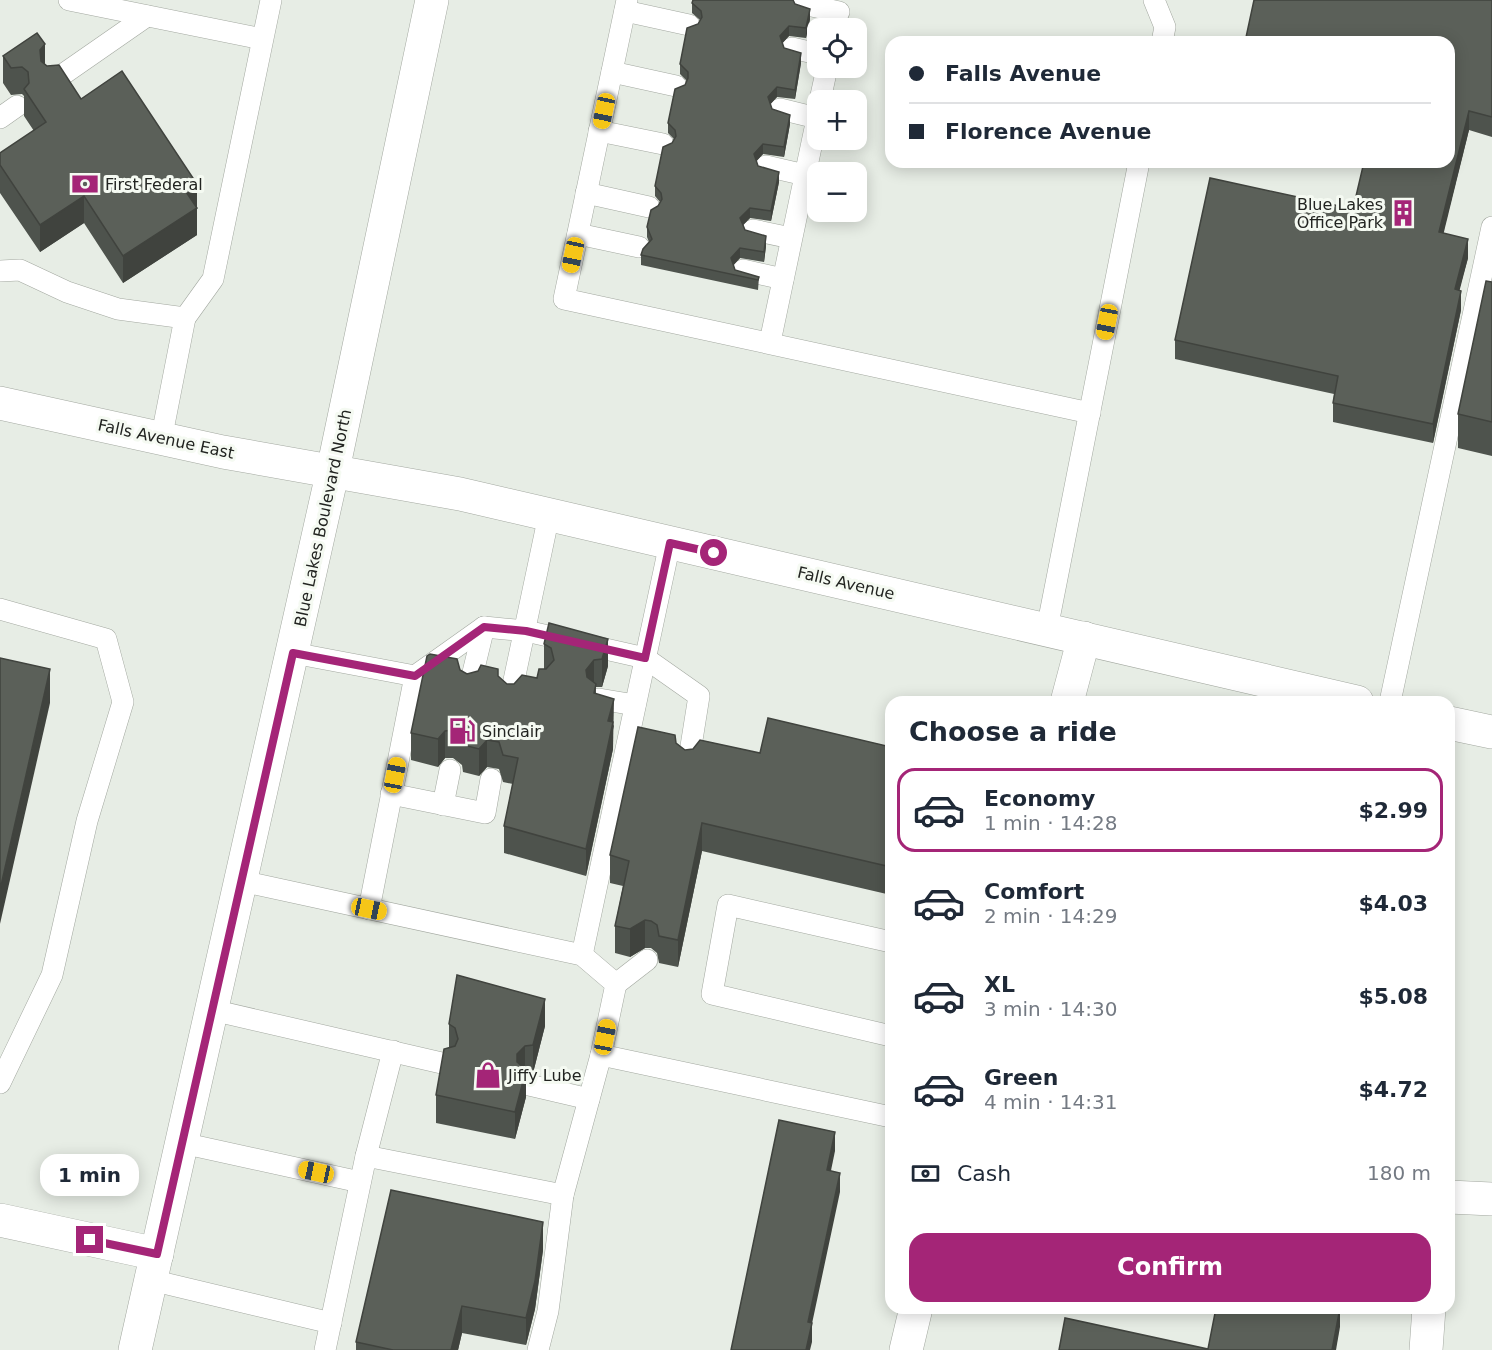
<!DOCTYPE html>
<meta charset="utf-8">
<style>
:root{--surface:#fff;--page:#f6f6f7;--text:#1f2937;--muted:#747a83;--line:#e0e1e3;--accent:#a42577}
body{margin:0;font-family:"DejaVu Sans",sans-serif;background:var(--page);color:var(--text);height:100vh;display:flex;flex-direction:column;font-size:22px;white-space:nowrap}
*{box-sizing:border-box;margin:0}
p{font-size:20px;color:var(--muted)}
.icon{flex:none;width:33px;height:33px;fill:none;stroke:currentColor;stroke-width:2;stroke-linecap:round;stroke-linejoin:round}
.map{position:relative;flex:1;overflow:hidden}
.details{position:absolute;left:885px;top:696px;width:570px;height:618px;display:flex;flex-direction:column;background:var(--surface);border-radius:18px;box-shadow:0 3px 15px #0003}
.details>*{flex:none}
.hud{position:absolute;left:885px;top:36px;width:570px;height:132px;border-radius:18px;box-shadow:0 3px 15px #0003;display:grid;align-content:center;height:132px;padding:0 24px;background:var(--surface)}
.fabs{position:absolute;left:807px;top:18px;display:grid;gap:12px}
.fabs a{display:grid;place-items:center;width:60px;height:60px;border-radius:12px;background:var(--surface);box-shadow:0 3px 15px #0003;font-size:30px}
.end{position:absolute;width:27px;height:27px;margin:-14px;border:8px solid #a42577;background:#fff;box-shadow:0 0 0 3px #fff}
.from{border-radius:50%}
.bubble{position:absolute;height:42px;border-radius:18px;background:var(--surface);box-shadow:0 3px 15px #0003;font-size:20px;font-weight:700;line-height:42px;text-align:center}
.car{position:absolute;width:18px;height:36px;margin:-18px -9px;border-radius:8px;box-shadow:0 0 4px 2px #0007;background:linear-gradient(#f5c518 24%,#345 0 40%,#f5c518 0 76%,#345 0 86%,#f5c518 0)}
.hud b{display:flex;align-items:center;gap:21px;height:57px;font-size:22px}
.hud b+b{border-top:2px solid var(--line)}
.hud i{width:15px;height:15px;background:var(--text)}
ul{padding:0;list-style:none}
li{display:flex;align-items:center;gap:18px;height:84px;margin:0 12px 9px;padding:0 12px;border:3px solid transparent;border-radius:18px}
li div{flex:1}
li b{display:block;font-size:22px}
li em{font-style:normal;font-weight:700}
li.active{border-color:var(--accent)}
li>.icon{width:54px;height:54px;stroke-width:1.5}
h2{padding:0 24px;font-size:27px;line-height:72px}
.pay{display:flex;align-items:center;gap:15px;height:66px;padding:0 24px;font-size:22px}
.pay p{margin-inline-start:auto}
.button{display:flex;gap:12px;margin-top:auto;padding:12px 24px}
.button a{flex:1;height:69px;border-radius:18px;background:var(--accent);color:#fff;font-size:24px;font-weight:700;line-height:69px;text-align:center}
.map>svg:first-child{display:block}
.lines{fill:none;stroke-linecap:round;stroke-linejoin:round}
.service-casing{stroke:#a3a8a0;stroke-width:22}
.minor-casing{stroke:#a3a8a0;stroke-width:34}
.secondary-casing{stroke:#a3a8a0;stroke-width:34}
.primary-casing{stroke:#a3a8a0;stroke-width:34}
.service{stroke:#fff;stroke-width:21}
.minor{stroke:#fff;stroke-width:33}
.secondary{stroke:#fff;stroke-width:33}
.primary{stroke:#fff;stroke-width:33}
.wall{fill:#4e534d}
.shaded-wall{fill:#40433e}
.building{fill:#5b6059;stroke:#40433e;stroke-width:1.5}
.route{stroke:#a42577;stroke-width:8}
.labels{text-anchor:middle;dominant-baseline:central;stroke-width:6;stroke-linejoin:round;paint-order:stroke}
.poi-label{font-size:16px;fill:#222421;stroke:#f5faf2;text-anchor:start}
.street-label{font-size:16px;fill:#222421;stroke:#f5faf2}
</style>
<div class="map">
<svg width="1492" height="1350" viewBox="0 0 1492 1350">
<rect width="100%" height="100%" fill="#e7ede5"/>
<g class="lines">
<defs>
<g id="service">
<path d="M69,0L262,39"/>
<path d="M627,0L564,299L1090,413"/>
<path d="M1154,0L1165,27L1162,42"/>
<path d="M803,4L839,12"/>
<path d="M625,11L689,25"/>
<path d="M792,48L818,54"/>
<path d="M612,72L676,86"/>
<path d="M52,82L147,16"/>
<path d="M820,100L827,68"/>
<path d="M780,109L817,118"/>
<path d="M0,118L17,106"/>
<path d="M599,131L663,144"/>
<path d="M766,166L805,175"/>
<path d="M586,193L649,207"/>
<path d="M753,230L791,238"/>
<path d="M578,234L639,247"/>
<path d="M743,270L783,279"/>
<path d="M0,271L20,270L67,292L118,309L185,318L213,279L271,0"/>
<path d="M770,342L818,114"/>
<path d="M161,440L185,318"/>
<path d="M0,609L106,639L123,702L87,821L52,975L0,1083"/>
<path d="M1047,629L1139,162"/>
<path d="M293,653L415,676L484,627L526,631L645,658L699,696L688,765"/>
<path d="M469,689L484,627"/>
<path d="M510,699L549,515"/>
<path d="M599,699L635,705"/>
<path d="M1390,702L1492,227"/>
<path d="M391,794L485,813L491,779"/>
<path d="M443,805L450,770"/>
<path d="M241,881L582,955L616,984L601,1055"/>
<path d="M369,909L415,676"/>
<path d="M891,942L728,905L712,994L891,1036"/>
<path d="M582,955L670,543"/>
<path d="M616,984L647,960"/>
<path d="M212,1010L446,1064"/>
<path d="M529,1085L589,1099"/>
<path d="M182,1143L360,1182"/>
<path d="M366,1156L393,1051"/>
<path d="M151,1280L331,1323"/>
<path d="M325,1350L366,1156L563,1195"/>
<path d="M538,1350L548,1311L563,1195L601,1055L891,1117"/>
</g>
<g id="minor">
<path d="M1067,702L1084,638"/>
<path d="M1449,1197L1492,1199"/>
<path d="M0,1220L157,1254"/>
<path d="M906,1350L916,1308"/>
<path d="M1426,1350L1429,1308"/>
</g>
<g id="secondary">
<path d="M0,403L223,452L460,494L1357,702"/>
<path d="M1449,723L1492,732"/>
</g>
<path id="primary" d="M135,1350L333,470L432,0"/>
</defs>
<use href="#service" class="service-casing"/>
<use href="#minor" class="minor-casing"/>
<use href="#secondary" class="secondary-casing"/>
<use href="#primary" class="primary-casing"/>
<use href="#service" class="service"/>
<use href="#minor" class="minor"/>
<use href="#secondary" class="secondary"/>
<use href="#primary" class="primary"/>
</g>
<g class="wall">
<path d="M1492,0V137L1469,130L1443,233L1468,258L1459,290L1461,310L1433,443L1333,422V403L1334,394L1175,359V340L1353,209Z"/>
<path d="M692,3L795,4L810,19L806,38L789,36L782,43L784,48L801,63L795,99L777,97L770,104L772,109L790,124L784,157L763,154L756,161L758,166L779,182L771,221L750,218L743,225L745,230L766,246L764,262L740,258L733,265L735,270L759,277L758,290L641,265V255L649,242L647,237V227L660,202L655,196V186L674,139L668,133V123L687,81L680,74V64L700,20L692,13Z"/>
<path d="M3,56L45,64L81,99L197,184V235L123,283L84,223L40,252L0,193V153L34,131L24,116V96L22,94L11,95L3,83Z"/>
<path d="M1492,282V456L1458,448V414Z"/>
<path d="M608,639V666L602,687H596V694L614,726L613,730V749L586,876L504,853V826L513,784L503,782L499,769L487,767L479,776L463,772L462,765L453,758H445L438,767L411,760V733L460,670L467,674L498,676L507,684H514L537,678L544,669V644Z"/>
<path d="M676,743L685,750L760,753L891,747V895L702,851L678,967L659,963L657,953L651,948H645L630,957L615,953V926L623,886L610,883V855Z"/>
<path d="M449,1024L545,1026L533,1073H526V1097L515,1139L436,1123V1095L449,1048Z"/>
<path d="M543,1250L535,1309L526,1345L462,1333L458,1350H356V1342Z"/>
</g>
<g class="shaded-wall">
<path d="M810,9V19L806,38V28Z"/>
<path d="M789,26V36L780,46V36Z"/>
<path d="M45,44V72L40,77V50Z"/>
<path d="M801,53V63L795,99V90Z"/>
<path d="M777,87V97L768,107V97Z"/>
<path d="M1469,111V130L1439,252V232Z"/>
<path d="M790,115V124L784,157V147Z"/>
<path d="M763,144V154L754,164V154Z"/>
<path d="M779,172V182L771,221V211Z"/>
<path d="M197,184V235L123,283V256L186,192Z"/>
<path d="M84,196V223L40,252V225Z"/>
<path d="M750,208V218L740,228V218Z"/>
<path d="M766,236V246L764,262V252Z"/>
<path d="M1468,239V258L1455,308V289Z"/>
<path d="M740,248V258L731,268V258Z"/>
<path d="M1461,291V310L1433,443V424Z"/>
<path d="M608,639V666L602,687V659Z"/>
<path d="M594,660V687L586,697V670Z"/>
<path d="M50,669V703L0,924V890Z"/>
<path d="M614,699L613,749L586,876V849L608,721Z"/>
<path d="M445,731V758L438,767V739Z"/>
<path d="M487,740V767L479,776V749Z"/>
<path d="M702,823V851L678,967V940Z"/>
<path d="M645,920V948L630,957V929Z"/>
<path d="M545,999V1026L533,1073V1045Z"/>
<path d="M525,1046V1073L517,1082V1054Z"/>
<path d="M526,1070V1097L515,1139V1112Z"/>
<path d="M835,1132V1151L827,1190V1170Z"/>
<path d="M840,1173V1192L810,1333L812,1323V1342L810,1350H806L808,1322Z"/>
<path d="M543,1222V1250L535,1309L526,1345V1318Z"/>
<path d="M462,1306V1333L458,1350H451Z"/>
<path d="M1340,1308V1327L1336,1350H1332Z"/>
</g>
<g class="building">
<path d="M693,0H793L795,4L810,9L806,28L789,26L780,36L784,48L801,53L795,90L777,87L768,97L772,109L790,115L784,147L763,144L754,154L758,166L779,172L771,211L750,208L740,218L745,230L766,236L764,252L740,248L731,258L735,270L759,277L758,280L641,255L643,249L652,239L647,227L651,210L658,206L662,199L661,193L655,186L663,147L672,143L676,136L675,130L668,123L675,89L685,85L688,78V72L680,64L687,28L698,24L702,17L701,11L692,3Z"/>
<path d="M1254,0H1492V117L1469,111L1439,232L1468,239L1455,289L1461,291L1433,424L1333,403L1338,376L1175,340L1210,178L1353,209L1364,162H1449V42H1245Z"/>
<path d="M37,33L45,44L40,50L41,61L47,66L59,65L81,99L122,71L197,184L186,192L197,208L123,256L84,196L40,225L0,165V153L46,122L24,89L29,83L28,72L22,67L11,68L3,56Z"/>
<path d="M1486,281L1492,282V422L1458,414Z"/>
<path d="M549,623L608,639L602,659L594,660L586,670L587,677L596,684L594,693L614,699L608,721L613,722L586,849L504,826L518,758L503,755L499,742L487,740L479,749L463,745L462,738L453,730L445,731L438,739L411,733L427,656L430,654L457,659L460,670L467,674L478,671L481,665L498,669V676L507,684H514L522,675L537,678L539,669H546L554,660L551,648L544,644Z"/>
<path d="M0,658L50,669L0,890Z"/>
<path d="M768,718L891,747V867L702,823L678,940L659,936L657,925L651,921L645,920L630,929L615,926L629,861L610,855L638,727L675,735L676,743L685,750L693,749L700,740L760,753Z"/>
<path d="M457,975L545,999L533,1045L525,1046L517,1054V1062L526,1070L515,1112L436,1095L444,1049L455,1046L458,1039L455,1028L449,1024Z"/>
<path d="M779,1120L835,1132L827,1170L840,1173L808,1322L812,1323L806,1350H731Z"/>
<path d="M391,1190L543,1222L535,1281L526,1318L462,1306L451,1350H393L356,1342Z"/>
<path d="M1216,1308H1340L1332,1350H1059L1065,1318L1208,1349Z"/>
</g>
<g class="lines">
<path class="route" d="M90,1240L157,1254L293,653L415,676L484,627L526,631L645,658L670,543L714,553"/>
</g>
<defs>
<symbol id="bank-bare" viewBox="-9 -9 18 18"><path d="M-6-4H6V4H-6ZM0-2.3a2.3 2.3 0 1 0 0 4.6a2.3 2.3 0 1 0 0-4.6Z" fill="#a42577" stroke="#f5faf2" stroke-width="2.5" paint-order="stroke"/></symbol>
<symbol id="building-bare" viewBox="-9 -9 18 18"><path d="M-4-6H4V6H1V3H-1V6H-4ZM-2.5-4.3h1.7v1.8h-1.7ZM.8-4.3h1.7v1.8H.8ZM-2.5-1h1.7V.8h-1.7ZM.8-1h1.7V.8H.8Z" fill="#a42577" stroke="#f5faf2" stroke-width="2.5" paint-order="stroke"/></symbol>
<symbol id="fuel-bare" viewBox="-9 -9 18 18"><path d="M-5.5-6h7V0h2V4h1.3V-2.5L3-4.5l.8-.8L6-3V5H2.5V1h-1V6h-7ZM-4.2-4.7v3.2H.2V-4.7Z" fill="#a42577" stroke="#f5faf2" stroke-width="2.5" paint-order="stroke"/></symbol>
<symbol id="shop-bare" viewBox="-9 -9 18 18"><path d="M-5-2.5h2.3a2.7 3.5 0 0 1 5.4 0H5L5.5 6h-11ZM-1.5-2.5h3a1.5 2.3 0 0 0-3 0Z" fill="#a42577" stroke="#f5faf2" stroke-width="2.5" paint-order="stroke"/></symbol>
</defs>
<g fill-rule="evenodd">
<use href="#bank-bare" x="66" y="165" width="38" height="38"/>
<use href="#building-bare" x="1384" y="194" width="38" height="38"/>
<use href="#fuel-bare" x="443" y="712" width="38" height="38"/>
<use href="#shop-bare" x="469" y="1056" width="38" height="38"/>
</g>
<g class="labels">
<g class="poi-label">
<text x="105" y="184">First Federal</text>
<text x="1383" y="204" text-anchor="end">Blue Lakes<tspan x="1383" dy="18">Office Park</tspan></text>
<text x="482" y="731">Sinclair</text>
<text x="508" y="1075">Jiffy Lube</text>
</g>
<g class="street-label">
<text transform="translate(166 439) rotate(12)">Falls Avenue East</text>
<text transform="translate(323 518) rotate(-78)">Blue Lakes Boulevard North</text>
<text transform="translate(846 583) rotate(13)">Falls Avenue</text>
</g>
</g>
</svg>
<div class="fabs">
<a><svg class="icon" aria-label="locate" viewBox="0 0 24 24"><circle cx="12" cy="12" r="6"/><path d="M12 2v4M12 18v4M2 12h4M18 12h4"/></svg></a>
<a>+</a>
<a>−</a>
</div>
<i class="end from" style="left:714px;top:553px"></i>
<i class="end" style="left:90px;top:1240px"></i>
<div class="bubble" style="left:40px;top:1154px;width:99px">1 min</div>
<i class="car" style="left:604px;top:111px;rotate:192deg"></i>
<i class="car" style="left:573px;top:255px;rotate:192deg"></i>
<i class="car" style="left:1107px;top:322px;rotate:191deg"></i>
<i class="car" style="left:395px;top:775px;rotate:11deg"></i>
<i class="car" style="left:369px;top:909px;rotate:102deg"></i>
<i class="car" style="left:605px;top:1037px;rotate:11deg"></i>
<i class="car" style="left:316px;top:1172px;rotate:282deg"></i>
<div class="hud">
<b><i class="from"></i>Falls Avenue</b>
<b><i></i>Florence Avenue</b>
</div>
<section class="details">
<h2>Choose a ride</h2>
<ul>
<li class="active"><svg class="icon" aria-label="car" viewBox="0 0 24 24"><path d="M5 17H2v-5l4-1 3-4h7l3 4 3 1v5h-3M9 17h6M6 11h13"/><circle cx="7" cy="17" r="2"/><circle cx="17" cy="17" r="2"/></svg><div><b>Economy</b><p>1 min · 14:28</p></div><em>$2.99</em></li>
<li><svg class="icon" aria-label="car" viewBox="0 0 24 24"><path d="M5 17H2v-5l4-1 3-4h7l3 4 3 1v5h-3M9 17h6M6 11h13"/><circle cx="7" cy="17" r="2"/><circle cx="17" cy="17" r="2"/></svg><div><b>Comfort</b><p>2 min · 14:29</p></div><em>$4.03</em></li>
<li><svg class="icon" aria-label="car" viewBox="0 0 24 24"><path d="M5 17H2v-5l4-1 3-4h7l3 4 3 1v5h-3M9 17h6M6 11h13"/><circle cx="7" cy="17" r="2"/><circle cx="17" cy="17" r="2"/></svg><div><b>XL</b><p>3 min · 14:30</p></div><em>$5.08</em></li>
<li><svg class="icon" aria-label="car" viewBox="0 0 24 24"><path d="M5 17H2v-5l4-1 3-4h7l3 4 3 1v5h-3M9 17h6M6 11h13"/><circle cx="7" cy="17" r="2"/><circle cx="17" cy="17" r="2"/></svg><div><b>Green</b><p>4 min · 14:31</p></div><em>$4.72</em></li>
</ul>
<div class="pay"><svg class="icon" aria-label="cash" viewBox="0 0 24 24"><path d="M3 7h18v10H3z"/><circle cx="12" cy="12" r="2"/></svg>Cash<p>180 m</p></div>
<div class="button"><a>Confirm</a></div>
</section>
</div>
